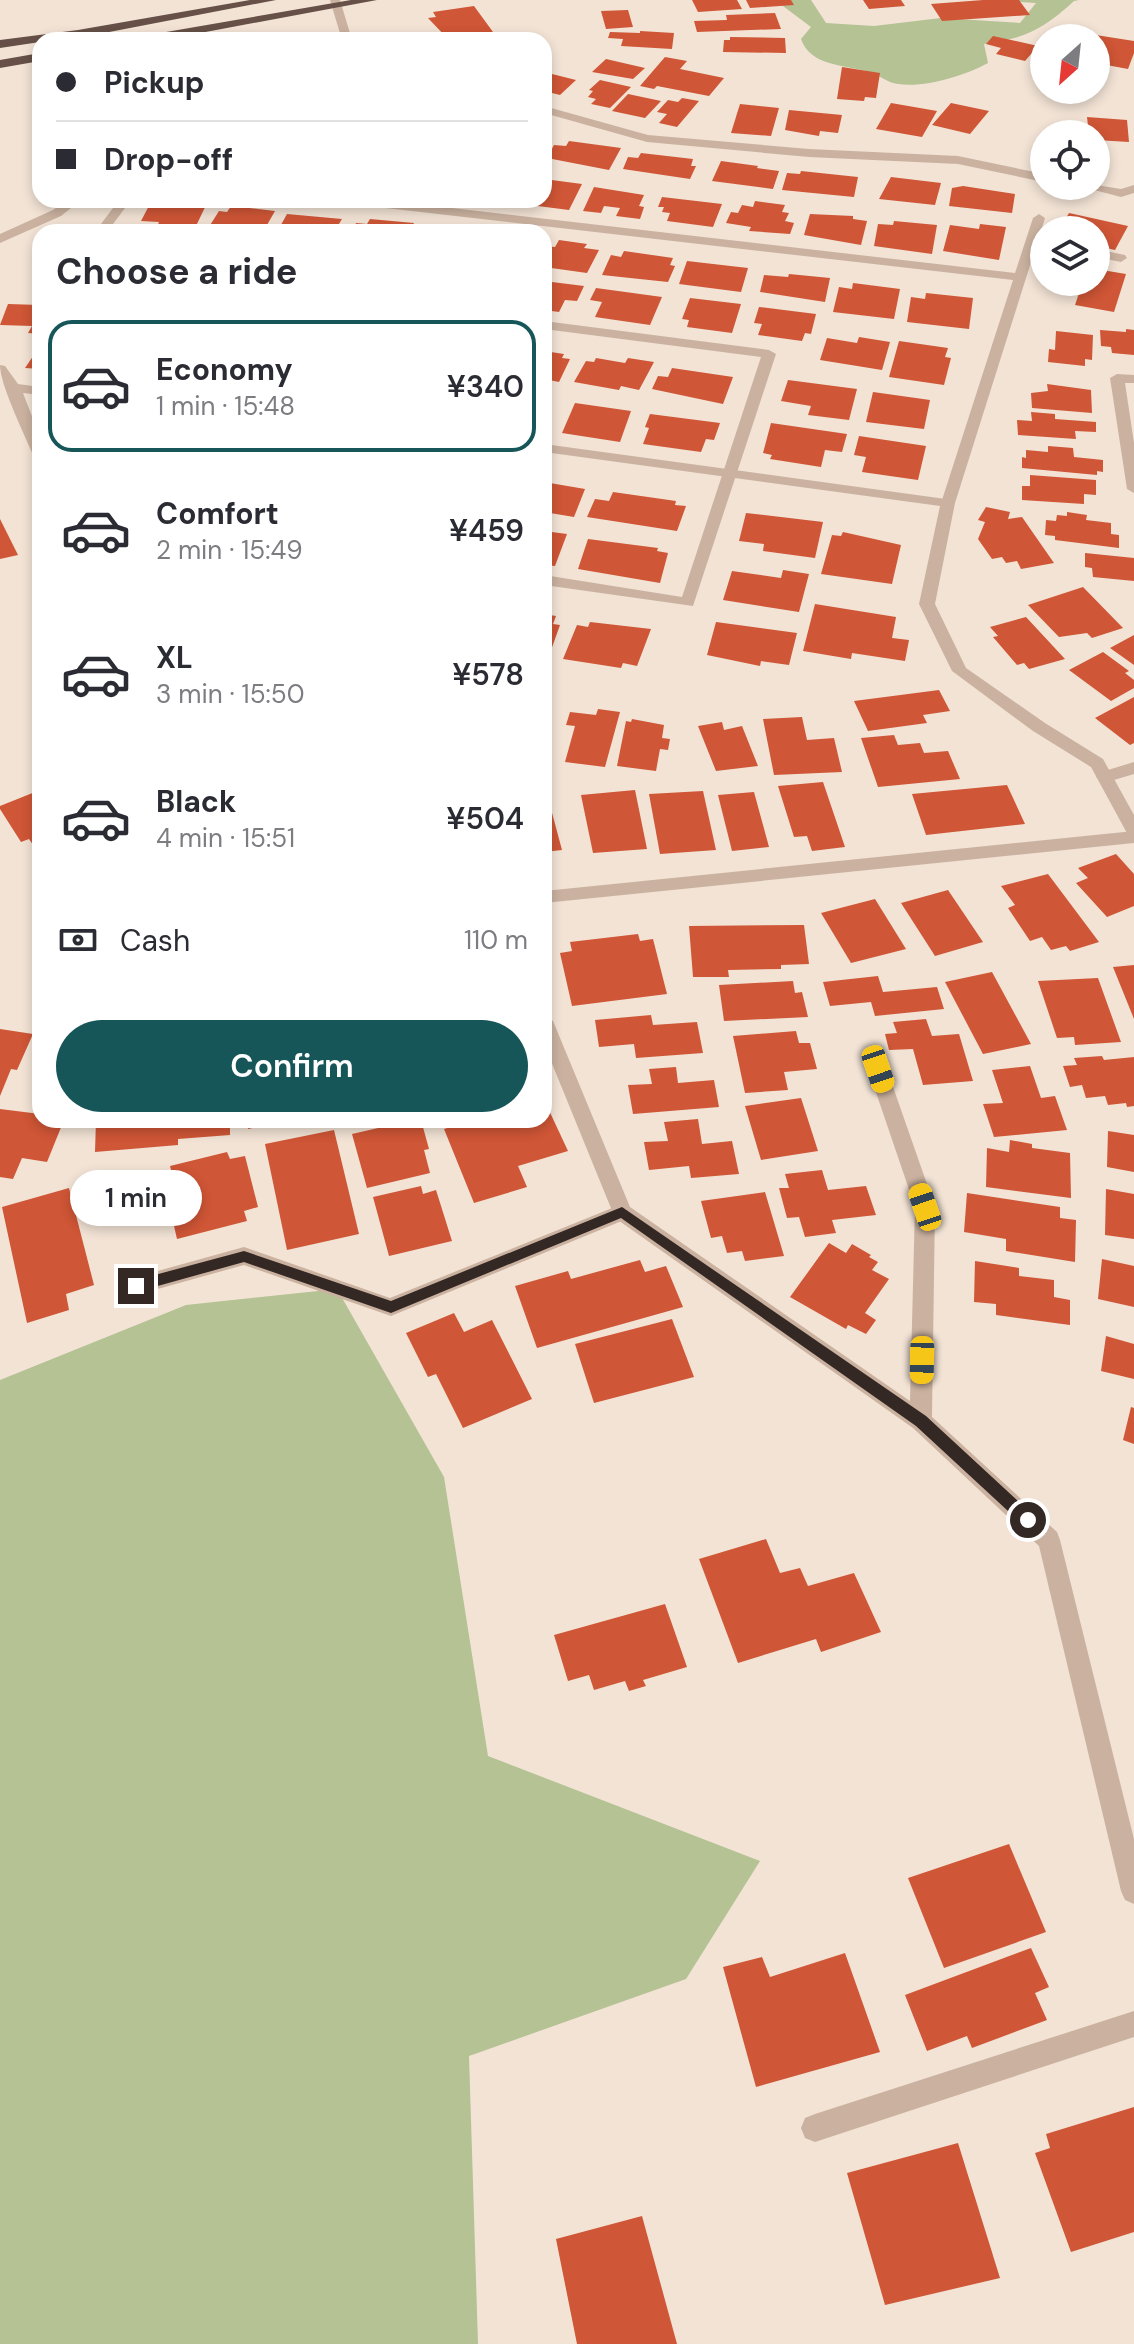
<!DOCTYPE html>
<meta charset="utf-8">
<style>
:root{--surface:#fff;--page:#f2f2f3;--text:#2b2b33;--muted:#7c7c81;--line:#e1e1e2;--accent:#175658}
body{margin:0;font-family:"DM Sans",sans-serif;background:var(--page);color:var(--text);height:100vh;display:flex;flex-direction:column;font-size:30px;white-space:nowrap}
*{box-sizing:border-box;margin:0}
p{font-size:26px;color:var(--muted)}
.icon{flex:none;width:44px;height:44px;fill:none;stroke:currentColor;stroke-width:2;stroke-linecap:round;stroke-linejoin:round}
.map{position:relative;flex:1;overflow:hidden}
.drawer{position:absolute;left:32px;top:224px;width:520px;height:904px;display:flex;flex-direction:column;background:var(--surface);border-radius:24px;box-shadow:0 4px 12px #0003}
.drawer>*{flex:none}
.hud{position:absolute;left:32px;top:32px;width:520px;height:176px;border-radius:24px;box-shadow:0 4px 12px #0003;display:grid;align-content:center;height:176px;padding:0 24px;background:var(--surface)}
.needle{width:52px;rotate:207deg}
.tools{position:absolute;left:1030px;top:24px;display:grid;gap:16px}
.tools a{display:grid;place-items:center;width:80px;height:80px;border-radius:50%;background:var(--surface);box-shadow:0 4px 12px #0003;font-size:40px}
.end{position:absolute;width:36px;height:36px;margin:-18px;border:10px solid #342824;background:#fff;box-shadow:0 0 0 4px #fff}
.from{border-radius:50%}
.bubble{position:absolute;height:56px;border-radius:28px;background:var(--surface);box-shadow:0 4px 12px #0003;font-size:26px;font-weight:600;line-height:56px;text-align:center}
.car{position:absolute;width:24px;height:48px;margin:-24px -12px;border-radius:10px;box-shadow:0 0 6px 2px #0007;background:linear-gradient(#f5c518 24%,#345 0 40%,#f5c518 0 76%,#345 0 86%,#f5c518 0)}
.hud b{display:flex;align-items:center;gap:28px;height:76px;font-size:30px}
.hud b+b{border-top:2px solid var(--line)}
.hud i{width:20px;height:20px;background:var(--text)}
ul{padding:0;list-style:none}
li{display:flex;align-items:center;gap:24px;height:132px;margin:0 16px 12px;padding:0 8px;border:4px solid transparent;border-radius:24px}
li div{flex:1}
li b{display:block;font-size:30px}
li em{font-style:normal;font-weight:600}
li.active{border-color:var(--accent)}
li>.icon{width:72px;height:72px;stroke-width:1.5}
h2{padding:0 24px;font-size:36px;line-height:96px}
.pay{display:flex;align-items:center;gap:20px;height:88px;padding:0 24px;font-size:30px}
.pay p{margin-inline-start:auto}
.cta{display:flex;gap:16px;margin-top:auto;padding:16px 24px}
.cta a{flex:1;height:92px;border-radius:48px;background:var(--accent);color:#fff;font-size:32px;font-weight:600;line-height:92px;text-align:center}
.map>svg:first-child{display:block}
.green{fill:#b4c294}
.building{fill:#cf5636}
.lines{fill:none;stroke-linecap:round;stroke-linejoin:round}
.service{fill:#cbb2a0;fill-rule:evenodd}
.minor{fill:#cbb2a0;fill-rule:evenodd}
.tertiary{fill:#cbb2a0;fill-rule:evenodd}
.trunk{fill:#665047;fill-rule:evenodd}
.route{fill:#342824}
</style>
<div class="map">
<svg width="1134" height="2344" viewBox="0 0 1134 2344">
<rect width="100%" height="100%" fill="#f2e3d5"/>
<g class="green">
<path d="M775,0H811L826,23L874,26L941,18L1020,23L1036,3L989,0H1079L1074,1C1042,30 1026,38 984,44L988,63C964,76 925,88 898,84C888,83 879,75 869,72C844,64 811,67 801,39L811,27Z"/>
<path d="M337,1289L444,1477L488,1756L760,1861L686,1979L469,2056L478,2344H0V1380L186,1305Z"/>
</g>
<g class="building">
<path d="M692,0H737L742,9L698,12Z"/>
<path d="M746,0H791L794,5L750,8Z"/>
<path d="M863,0H901L905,6L869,9Z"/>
<path d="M983,0H1019L1030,15L942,21L931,4Z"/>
<path d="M474,6L493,32L447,38L428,18L436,17L433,12Z"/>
<path d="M628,10L633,27L606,29L601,11Z"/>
<path d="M775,13L781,29L697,32L694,21L727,20L726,15Z"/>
<path d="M1064,30L1134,41V53L1128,69L1096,63V38H1060Z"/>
<path d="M640,31L674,33L672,49L621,46L623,39L608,38L610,32L640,33Z"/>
<path d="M392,32H412L410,40H390Z"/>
<path d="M993,36L1038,46L1025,61L996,54L1001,48L986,44Z"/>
<path d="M730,37L785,38L786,53L723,52L724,40H730Z"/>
<path d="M665,57L687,61L680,69L724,78L709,96L657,86L654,89L640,86Z"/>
<path d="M606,59L645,68L633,79L592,72Z"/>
<path d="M842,67L880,73L876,98L865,97L864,101L837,99Z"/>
<path d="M544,72L576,80L560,95L544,91Z"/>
<path d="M600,80L631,87L610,108L591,104L596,99L588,97L593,91L589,90Z"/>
<path d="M628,94L661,101L645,118L612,111Z"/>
<path d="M682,98L699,101L677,127L659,123L667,114L657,112L668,100L678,102Z"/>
<path d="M891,103L937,111L922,137L876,129Z"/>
<path d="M951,103L989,111L970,134L932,125Z"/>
<path d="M740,104L779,108L771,136L731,133Z"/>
<path d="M789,110L842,115L838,133L820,131L819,136L785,130Z"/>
<path d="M1087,117L1127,120L1129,142L1096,140V134H1089Z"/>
<path d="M569,141L621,148L609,170L547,158L554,145L566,146Z"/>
<path d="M641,153L693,159L691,166H696L690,179L623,169L628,157L638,158Z"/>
<path d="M721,161L758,166L757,168L779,171L773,189L712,181Z"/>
<path d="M801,171L858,177L854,197L782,190L787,173L800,174Z"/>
<path d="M891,177L941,183L935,205L879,199Z"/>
<path d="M544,179L582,184L569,210L514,203L515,200H544Z"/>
<path d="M963,186L1015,194L1012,213L949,206L952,188Z"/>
<path d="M594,187L644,195L639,206L644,207L640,219L616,216L620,208L604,206L601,213L583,211Z"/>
<path d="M662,197L722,204L713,227L667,221L670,213L662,212L664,207H658Z"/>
<path d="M152,200H158L207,203L196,226H191L190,230L157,227L159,222L141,221Z"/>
<path d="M755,201L785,205L782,212L789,213L785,221L794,223L790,234L749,231L751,227L726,223L731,212L738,213L742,205L753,207Z"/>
<path d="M231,206L275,211L263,232L207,230L219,211L227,212Z"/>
<path d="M1069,213L1128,226L1115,250L1096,246V230H1059Z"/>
<path d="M287,214L342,219L334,232H277Z"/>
<path d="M810,214L853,216V219L867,221L861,245L804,235Z"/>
<path d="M370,219L414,223L410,232H352L356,223L367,224Z"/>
<path d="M894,221L937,225L932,254L874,246L878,224L893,225Z"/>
<path d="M980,224L1006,227L999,260L943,251L950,225L979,229Z"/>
<path d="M437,226L490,230V232H423L425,229L436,230Z"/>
<path d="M559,240L587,244L584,248L599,250L587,273L544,267V246L555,247Z"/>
<path d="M624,251L673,258L670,265L675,266L668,282L602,275L611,255L621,257Z"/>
<path d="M687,261L748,268L741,292L679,284Z"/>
<path d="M1096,269L1126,274L1114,312L1075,305L1079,293L1044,286L1046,282H1096Z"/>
<path d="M789,274L830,278L825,302L760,292L764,275L788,277Z"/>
<path d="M544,281L584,286L577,301L565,300L559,312L544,310Z"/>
<path d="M853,283L900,289L894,319L833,312L839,287L852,289Z"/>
<path d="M596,288L662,297L650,325L595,317L602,302L590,300Z"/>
<path d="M926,293L973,298L969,329L907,322L911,297L925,299Z"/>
<path d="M690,298L741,304L732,333L687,327L689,320L682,319Z"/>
<path d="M8,304L40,305V334L28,333L32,326L0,325Z"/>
<path d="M759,307L816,314L811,334L805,333L802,341L758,335L762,324L754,323Z"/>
<path d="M1126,329L1134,330V355L1112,353L1111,347L1101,346L1100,330L1126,332Z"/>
<path d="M1056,331L1093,335L1092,360L1085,359V366L1048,362L1049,349L1055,350Z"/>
<path d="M859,337L890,342L882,370L820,360L827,338L857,343Z"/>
<path d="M899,341L948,348L945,357L951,358L944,385L889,377Z"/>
<path d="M40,346V369L25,368Z"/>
<path d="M544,351L564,354L562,358L570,359L559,382L544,379Z"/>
<path d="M596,358L625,363L628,358L654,362L639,390L621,386L619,390L574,382L586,361L594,362Z"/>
<path d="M672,368L733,377L723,404L652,389L658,376L668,377Z"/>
<path d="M788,380L857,389L849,420L808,415L811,406L781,401Z"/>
<path d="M1047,384L1091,390L1092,413L1032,408L1031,393L1048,391Z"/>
<path d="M873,392L930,400L924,429L866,422Z"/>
<path d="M575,403L631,411L620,442L562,433Z"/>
<path d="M1031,412L1055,414V419L1096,422V432L1075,431L1076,439L1018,435L1017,420L1032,421Z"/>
<path d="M650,414L720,423L714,440L706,439L701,452L643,444L649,428L645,427Z"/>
<path d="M771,423L847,434L842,452L825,450L821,467L770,459L772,455L763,453Z"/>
<path d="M859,436L926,446L918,480L862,472L866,457L854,455Z"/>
<path d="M1048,446L1073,448L1074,457L1103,460V472L1097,471V475L1022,468V457L1026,458V450L1048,452Z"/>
<path d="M1030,475L1096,480V495L1084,494V504L1022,500V486H1030Z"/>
<path d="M544,482L585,489L574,517L544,512Z"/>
<path d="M613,492L676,501L675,505L686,506L677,531L587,517L595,499L609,501Z"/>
<path d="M986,507L1010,512L1008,519L1022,517L1054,563L1021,569L1017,561L1006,563L1002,557L992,559L978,539L985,522L978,520Z"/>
<path d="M1067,512L1087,515L1086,520L1111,523V534L1119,535V548L1055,540V536L1045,535L1046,520L1056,521L1057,515L1067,516Z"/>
<path d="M746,513L823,522L815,558L763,551L764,544L739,541Z"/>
<path d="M0,519L18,555L0,559Z"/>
<path d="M544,531L567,534L555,566L544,565Z"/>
<path d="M843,532L901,545L892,584L821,574L832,535L841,536Z"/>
<path d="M588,539L658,548L657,551L668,553L660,583L578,569Z"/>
<path d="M1085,553L1134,558V581L1093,577L1092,568L1085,567Z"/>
<path d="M783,570L809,574L799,612L723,600L732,571L781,578Z"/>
<path d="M1083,587L1123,628L1092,638L1087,633L1059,637L1028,605Z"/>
<path d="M815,604L896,617L892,638L909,640L905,661L852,653L851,659L803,651Z"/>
<path d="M544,614L556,616L553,624L560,625L550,653L544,652Z"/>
<path d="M1026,617L1065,659L1029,669L1024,663L1017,665L993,637L998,636L990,627Z"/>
<path d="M590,622L651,629L637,666L623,663L621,668L563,659L577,625L588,627Z"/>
<path d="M716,622L797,633L789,665L761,661L760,666L707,655Z"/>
<path d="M1134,635V665L1110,648Z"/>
<path d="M1103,652L1129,671L1125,673L1134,680V688L1111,701L1069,670Z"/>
<path d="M939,690L950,711L923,715L927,723L868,731L854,701Z"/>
<path d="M1134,697V743L1130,745L1095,718Z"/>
<path d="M598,709L620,712L605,767L565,762L575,726L566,725L570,712L596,715Z"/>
<path d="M802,717L807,740L834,738L842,772L774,775L763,719Z"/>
<path d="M632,719L664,725L662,738L670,739L668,750L660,749L656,771L617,766L626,721L631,722Z"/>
<path d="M722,722L724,730L742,726L758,766L716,771L698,726Z"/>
<path d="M894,735L898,745L920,743L924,753L948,751L960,779L878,787L861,738Z"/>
<path d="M823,782L845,847L812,851L807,836L794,837L778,786Z"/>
<path d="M1007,785L1025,824L926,835L912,794Z"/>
<path d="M40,790V855L29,839L21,842L0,809V806Z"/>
<path d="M635,790L647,849L593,853L581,795Z"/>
<path d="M703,791L716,850L660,854L649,794Z"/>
<path d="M754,792L769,847L732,851L718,795Z"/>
<path d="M551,809L562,850L544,852V810Z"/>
<path d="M1116,854L1134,874V906L1107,917L1076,883L1088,878L1078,868Z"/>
<path d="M1048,874L1099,942L1070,951L1066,946L1051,950L1042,937L1030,941L1008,908L1015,905L1001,886Z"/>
<path d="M948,890L983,942L935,956L901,903Z"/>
<path d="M875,899L906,949L851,963L821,913Z"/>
<path d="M804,925L809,964L781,965V969L728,970L729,977H693L689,926Z"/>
<path d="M638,934L640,941L653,939L667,994L572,1006L560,953L572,951L570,942Z"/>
<path d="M1134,965V1019L1113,967Z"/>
<path d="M992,972L1031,1044L983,1054L945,982Z"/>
<path d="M878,976L883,992L937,987L944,1009L875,1016L871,1002L830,1006L823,982Z"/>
<path d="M1098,978L1121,1042L1075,1045L1074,1037L1057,1038L1038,981Z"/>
<path d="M793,981L795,993L802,992L808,1017L724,1021L719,985Z"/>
<path d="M651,1015L653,1025L697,1022L703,1053L636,1058L634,1044L599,1047L595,1020Z"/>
<path d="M926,1019L932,1036L959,1034L973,1081L923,1085L913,1049L889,1050L885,1034L897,1033L893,1022Z"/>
<path d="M0,1029L33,1034L17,1070L11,1069L0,1096Z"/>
<path d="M796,1031L799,1043H810L817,1069L784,1072L788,1090L745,1093L733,1036Z"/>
<path d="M1102,1056L1104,1060L1134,1057V1106L1127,1107L1126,1103L1108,1105L1105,1096L1086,1098L1082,1085L1070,1087L1063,1066L1077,1065L1074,1058Z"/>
<path d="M1030,1066L1041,1098L1055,1096L1067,1130L994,1137L983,1104L1003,1103L992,1070Z"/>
<path d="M676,1067L678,1083L714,1080L719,1107L633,1114L628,1085L652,1084L649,1069Z"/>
<path d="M801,1098L818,1151L761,1160L745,1106Z"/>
<path d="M547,1106L568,1151L518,1166L527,1187L474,1203L444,1129L474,1120H544V1107Z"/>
<path d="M0,1109L40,1114V1120H64L47,1162L22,1158L13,1179L0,1177Z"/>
<path d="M698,1119L702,1144L732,1141L739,1174L691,1178L689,1166L649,1170L644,1142L668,1141L664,1122Z"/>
<path d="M96,1120H230V1135L178,1139V1145L95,1152Z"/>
<path d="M247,1120H283L284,1121L248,1129Z"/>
<path d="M413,1120H421L429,1149L424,1150L430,1173L367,1188L352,1134Z"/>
<path d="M334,1130L359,1234L287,1250L265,1144Z"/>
<path d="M1108,1131L1134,1135V1172L1107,1167Z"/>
<path d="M1010,1140L1032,1144V1148L1070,1153L1071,1198L986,1187L987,1148L1009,1152Z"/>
<path d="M227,1152L230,1159L245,1156L258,1207L244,1211L247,1221L177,1239L169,1204L179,1201L170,1166Z"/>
<path d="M822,1170L828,1190L866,1186L876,1215L832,1220L836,1233L805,1237L799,1217L787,1218L779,1188H789L785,1174Z"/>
<path d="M421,1186L423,1194L436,1190L452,1241L389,1256L373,1197Z"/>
<path d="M69,1188L94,1285L66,1294L69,1310L27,1323L2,1207Z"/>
<path d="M1106,1189L1134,1194V1239L1105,1235Z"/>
<path d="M765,1192L784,1256L745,1261L742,1251L727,1253L722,1236L711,1238L701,1201Z"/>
<path d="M967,1193L1060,1207V1218L1076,1220L1075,1262L1006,1251V1239L964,1232Z"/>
<path d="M829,1243L846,1253L852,1244L871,1255L869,1257L878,1262L872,1270L889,1279L865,1313L876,1320L866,1334L848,1325L846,1329L790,1297Z"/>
<path d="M1102,1259L1134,1266V1307L1098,1299Z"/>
<path d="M640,1260L645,1272L666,1266L683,1307L537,1348L515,1286L568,1271L571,1279Z"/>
<path d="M975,1261L1019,1268V1276L1054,1280V1297L1070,1300V1325L996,1315V1304L974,1302Z"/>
<path d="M454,1313L464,1332L492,1320L532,1399L463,1428L436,1374L428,1377L406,1333Z"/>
<path d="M672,1319L694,1377L594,1403L575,1344Z"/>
<path d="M1106,1336L1134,1344V1379L1101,1371Z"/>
<path d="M1131,1407L1134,1408V1444L1123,1440Z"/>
<path d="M766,1539L780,1573L800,1568L808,1586L854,1573L881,1632L821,1652L816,1639L738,1663L699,1559Z"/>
<path d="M665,1604L687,1667L643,1680L646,1686L629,1691L625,1681L594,1690L589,1675L568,1681L554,1635Z"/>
<path d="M1009,1844L1046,1932L944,1968L908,1878Z"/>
<path d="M1031,1948L1049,1987L1035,1993L1047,2020L972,2048L967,2036L927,2051L905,1995Z"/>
<path d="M845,1953L880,2052L756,2087L723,1967L762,1957L770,1977Z"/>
<path d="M1134,2107V2232L1071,2252L1035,2153L1050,2148L1046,2134Z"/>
<path d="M958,2143L1000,2278L885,2305L847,2173Z"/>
<path d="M642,2216L677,2344H577L556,2239Z"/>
</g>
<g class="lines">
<g class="service">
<path d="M1096,249L1125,255L1127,258L1121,262L1096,257Z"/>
<path d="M1134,762V774L1104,783L1096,777L1098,773Z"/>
<path d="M622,1204L629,1206L632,1212L629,1218L391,1316L244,1265L136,1295L129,1292L126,1286L129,1280L136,1277L244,1247L390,1298Z"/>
<path d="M1134,2011V2037L815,2142L805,2138L801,2128L805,2118L815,2114Z"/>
</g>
<g class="minor">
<path d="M544,106L648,135L809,149L958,156L1044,174V182L958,164L809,157L647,142L544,113Z"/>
<path d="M1096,185L1121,189L1134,185V193L1121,197L1079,186Z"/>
<path d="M119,200H131L107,232H95Z"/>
<path d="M345,200H383L1015,273L1033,218L1039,214L1045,218L955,503L948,507L941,503L1013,280L351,204Z"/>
<path d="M544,321L769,350L776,354L693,606L544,585V575L682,597L761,357L544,329Z"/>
<path d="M1117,374L1134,375V383H1125L1134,443V493L1127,489L1110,378Z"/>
<path d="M1134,831V843L544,903V891Z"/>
<path d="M544,1014L553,1021L630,1207L910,1401L915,1207L868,1069L871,1064H885L935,1207L932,1417L1057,1532L1060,1540L1134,1839V1904L1125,1900L1121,1891L1039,1546L913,1428L615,1218L544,1044Z"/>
</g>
<g class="tertiary">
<path d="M330,0H340L352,40H342Z"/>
<path d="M67,200H81L61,216L0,243V234L53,210Z"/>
<path d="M0,365L5,366L18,384L40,387V395L23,393L40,437V459L33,455C24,433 0,385 0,365Z"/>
<path d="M544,444L953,500L955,503L935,604L966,668L1045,723L1103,759L1134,815V837L1128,835L1091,767L1033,731L952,671L919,604L940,506L544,452Z"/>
</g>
<g class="trunk">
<path d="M250,0H276L78,38L40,40V42L0,48V40L78,30Z"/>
<path d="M351,0H377L163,40H137L143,36Z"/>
<path d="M40,53V61L0,68V60Z"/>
</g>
</g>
<path class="route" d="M622,1207L926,1416L1033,1515V1525H1023L916,1426L621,1218L391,1313L244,1262L136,1292L129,1286L136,1280L244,1251L391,1301Z"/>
</svg>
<div class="tools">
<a><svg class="needle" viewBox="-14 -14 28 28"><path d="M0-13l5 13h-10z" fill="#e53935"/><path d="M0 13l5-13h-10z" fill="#7c7c81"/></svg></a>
<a><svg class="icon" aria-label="locate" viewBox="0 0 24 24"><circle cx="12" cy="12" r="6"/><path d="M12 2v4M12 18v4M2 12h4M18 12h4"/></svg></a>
<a><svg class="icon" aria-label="layers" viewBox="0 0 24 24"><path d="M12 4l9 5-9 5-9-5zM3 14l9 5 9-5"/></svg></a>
</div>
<i class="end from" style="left:1028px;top:1520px"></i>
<i class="end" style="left:136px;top:1286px"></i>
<div class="bubble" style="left:70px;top:1170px;width:132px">1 min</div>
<i class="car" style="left:878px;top:1069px;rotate:161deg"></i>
<i class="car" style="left:925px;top:1207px;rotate:341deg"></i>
<i class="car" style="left:922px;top:1360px;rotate:181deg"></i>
<div class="hud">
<b><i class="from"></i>Pickup</b>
<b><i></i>Drop-off</b>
</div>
<section class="drawer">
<h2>Choose a ride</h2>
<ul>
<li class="active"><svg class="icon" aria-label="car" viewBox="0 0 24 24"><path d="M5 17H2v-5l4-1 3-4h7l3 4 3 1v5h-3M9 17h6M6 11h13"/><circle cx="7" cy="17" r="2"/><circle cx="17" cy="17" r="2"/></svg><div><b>Economy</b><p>1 min · 15:48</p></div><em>¥340</em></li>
<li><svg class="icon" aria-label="car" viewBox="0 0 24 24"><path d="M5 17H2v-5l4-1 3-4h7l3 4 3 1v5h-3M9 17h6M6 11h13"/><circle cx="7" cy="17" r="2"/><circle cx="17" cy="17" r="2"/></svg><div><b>Comfort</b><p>2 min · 15:49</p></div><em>¥459</em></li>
<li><svg class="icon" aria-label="car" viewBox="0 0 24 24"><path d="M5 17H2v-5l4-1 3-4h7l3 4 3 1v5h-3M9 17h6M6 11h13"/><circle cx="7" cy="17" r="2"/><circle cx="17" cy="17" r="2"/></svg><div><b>XL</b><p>3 min · 15:50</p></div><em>¥578</em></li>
<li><svg class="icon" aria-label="car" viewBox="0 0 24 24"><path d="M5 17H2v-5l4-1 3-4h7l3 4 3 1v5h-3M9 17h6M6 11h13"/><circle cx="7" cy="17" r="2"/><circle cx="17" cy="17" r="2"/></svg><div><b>Black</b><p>4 min · 15:51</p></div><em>¥504</em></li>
</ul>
<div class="pay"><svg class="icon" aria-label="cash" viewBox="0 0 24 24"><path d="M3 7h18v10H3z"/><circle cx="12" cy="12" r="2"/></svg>Cash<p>110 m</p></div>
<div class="cta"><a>Confirm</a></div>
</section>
</div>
